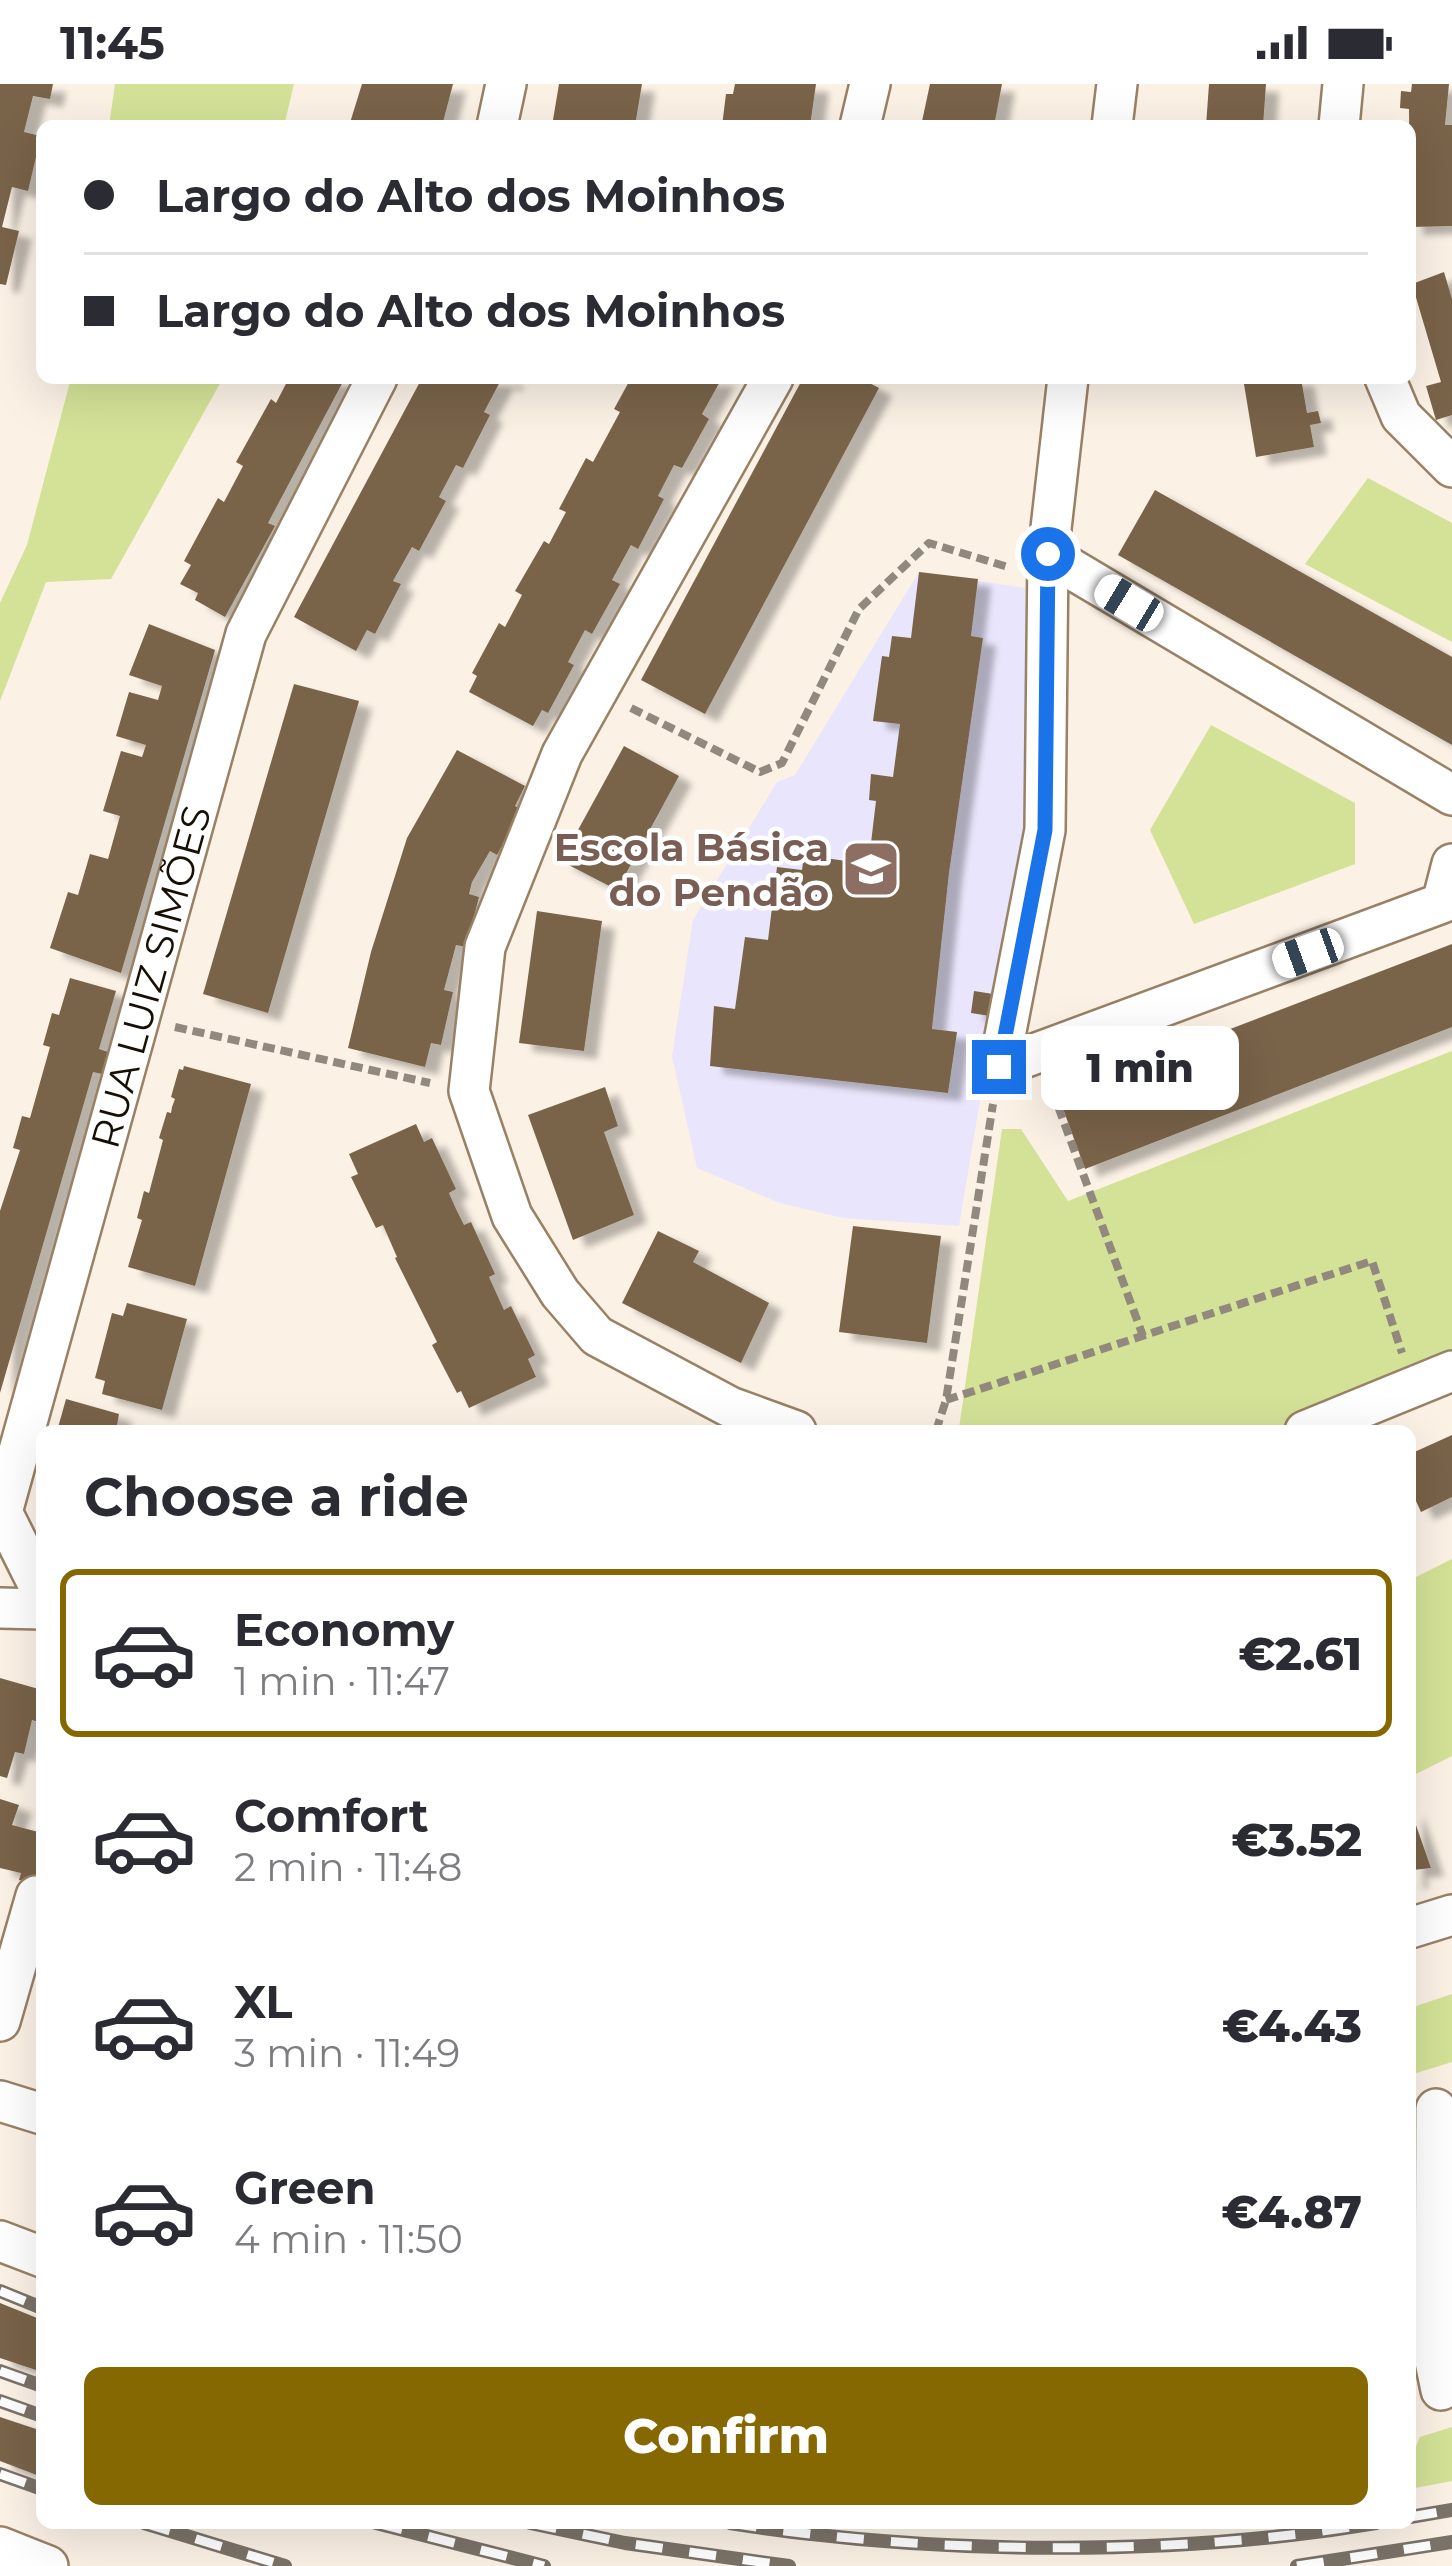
<!DOCTYPE html>
<meta charset="utf-8">
<style>
:root{--surface:#fff;--page:#f7f7f7;--text:#2b2b33;--muted:#7c7c81;--line:#e1e1e2;--accent:#866802}
body{margin:0;font-family:Montserrat,sans-serif;background:var(--page);color:var(--text);height:100vh;display:flex;flex-direction:column;font-size:45px;white-space:nowrap}
*{box-sizing:border-box;margin:0}
p{font-size:39px;color:var(--muted)}
.icon{flex:none;width:66px;height:66px;fill:none;stroke:currentColor;stroke-width:2;stroke-linecap:round;stroke-linejoin:round}
.map{position:relative;flex:1;overflow:hidden}
.panel{position:absolute;left:36px;top:1341px;width:1380px;height:1104px;display:flex;flex-direction:column;background:var(--surface);border-radius:18px;box-shadow:0 12px 48px #0002}
.panel>*{flex:none}
.banner{position:absolute;left:36px;top:36px;width:1380px;height:264px;border-radius:18px;box-shadow:0 12px 48px #0002;display:grid;align-content:center;height:264px;padding:0 48px;background:var(--surface)}
.end{position:absolute;width:54px;height:54px;margin:-27px;border:15px solid #1a73e8;background:#fff;box-shadow:0 0 0 6px #fff}
.from{border-radius:50%}
.bubble{position:absolute;height:84px;border-radius:18px;background:var(--surface);box-shadow:0 12px 48px #0002;font-size:39px;font-weight:800;line-height:84px;text-align:center}
.car{position:absolute;width:36px;height:72px;margin:-36px -18px;border-radius:15px;box-shadow:0 0 9px 3px #0007;background:linear-gradient(#fff 24%,#345 0 40%,#fff 0 76%,#345 0 86%,#fff 0)}
.banner b{display:flex;align-items:center;gap:42px;height:114px;font-size:45px}
.banner b+b{border-top:3px solid var(--line)}
.banner i{width:30px;height:30px;background:var(--text)}
ul{padding:0;list-style:none}
li{display:flex;align-items:center;gap:36px;height:168px;margin:0 24px 18px;padding:0 24px;border:6px solid transparent;border-radius:18px}
li div{flex:1}
li b{display:block;font-size:45px}
li em{font-style:normal;font-weight:800}
li.active{border-color:var(--accent)}
li>.icon{width:108px;height:108px;stroke-width:1.5}
h2{padding:0 48px;font-size:54px;line-height:144px}
.cta{display:flex;gap:24px;margin-top:auto;padding:24px 48px}
.cta a{flex:1;height:138px;border-radius:18px;background:var(--accent);color:#fff;font-size:48px;font-weight:800;line-height:138px;text-align:center}
.status{display:flex;justify-content:space-between;align-items:center;height:84px;padding:0 60px;background:var(--surface);direction:ltr}
.status svg{height:33px;fill:currentColor}
.map>svg:first-child{display:block}
.education{fill:#e9e5fc}
.green{fill:#d4e297}
.building{fill:#796448;filter:url(#shadow)}
.lines{fill:none;stroke-linecap:round;stroke-linejoin:round}
.street-casing{stroke:#998166;stroke-width:44}
.path{stroke:#92897e;stroke-width:8;stroke-dasharray:12 6;stroke-linecap:butt}
.street{stroke:#fff;stroke-width:39}
.rail-casing{stroke:#7b7268;stroke-width:14}
.rail{stroke:#fff;stroke-width:9;stroke-dasharray:27;stroke-linecap:butt}
.route{stroke:#1a73e8;stroke-width:15}
.labels{text-anchor:middle;dominant-baseline:central;stroke-width:9;stroke-linejoin:round;paint-order:stroke}
.education-label{font-size:39px;font-weight:bold;fill:#785e54;stroke:#fff;text-anchor:end}
.street-label{font-size:39px;fill:#170f05;stroke:#fff}
</style>
<div class="status"><b>11:45</b><svg viewBox="0 0 49 12"><path d="M0 12V9h3v3zM5 12V6h3v6zM10 12V3h3v9zM15 12V0h3v12zM26 1h20v11H26zM47 4h2v5h-2z"/></svg></div>
<div class="map">
<svg width="1452" height="2482" viewBox="0 0 1452 2482">
<defs>
<filter id="shadow"><feDropShadow dx="13" dy="8" stdDeviation="3" flood-color="#0004"/></filter>
</defs>
<rect width="100%" height="100%" fill="#fbf1e5"/>
<path class="education" d="M919,488L1025,504L1027,735L959,1142L843,1134L780,1119L697,1084L672,972L693,836L777,698L795,691Z"/>
<g class="green">
<path d="M115,0H294L284,42H109Z"/>
<path d="M71,294H223L111,495L46,498L0,617V519L27,461Z"/>
<path d="M1368,394L1452,439V558L1305,480Z"/>
<path d="M1211,641L1355,719V780L1194,840L1150,746Z"/>
<path d="M1452,967V1272L1284,1347H967L959,1344L1002,1045H1021L1068,1117Z"/>
<path d="M1452,1475V1672L1410,1693V1496Z"/>
<path d="M1452,1910V1978L1410,1991V1924Z"/>
<path d="M1452,2343V2397L1410,2405V2376L1420,2353Z"/>
</g>
<g class="building">
<path d="M0,0H53L50,15L33,12L24,48L41,52L28,107L12,103L2,143L19,147L6,201L0,200Z"/>
<path d="M362,0H453L442,42H349Z"/>
<path d="M559,0H642L635,42H552Z"/>
<path d="M735,0H816L810,42H722L726,10H733Z"/>
<path d="M930,0H1002L994,42H921Z"/>
<path d="M1209,0H1266L1263,42H1206Z"/>
<path d="M1412,0H1449L1445,41H1452V142L1410,143L1409,25L1400,24L1401,7L1411,8Z"/>
<path d="M1444,188L1452,215V331L1436,336L1426,302L1441,298L1412,200Z"/>
<path d="M289,294H345L268,439L275,442L225,533L195,516L198,509L180,500L191,481L184,477L218,414L224,418L243,382L236,378L271,315L276,319Z"/>
<path d="M422,294H511L508,300L501,296L484,328L490,331L463,384L456,381L439,413L446,417L419,467L412,463L393,497L401,500L375,550L367,546L356,567L294,533Z"/>
<path d="M631,294H722L702,330L709,335L682,384L674,381L658,412L664,415L638,465L631,461L612,496L620,500L592,550L585,546L568,578L574,581L548,629L542,626L533,642L469,608L477,592L472,589L499,539L505,543L522,511L515,507L544,457L549,460L566,428L559,425L586,374L593,378L620,328L614,325Z"/>
<path d="M803,294H860L879,304L705,630L641,596Z"/>
<path d="M1243,294H1301L1307,329L1318,327L1321,339L1310,341L1314,363L1256,373Z"/>
<path d="M1155,406L1452,573V661L1118,471Z"/>
<path d="M919,488L978,495L971,552L983,554L949,789L932,945L957,948L948,1009L710,982L714,922L735,925L745,853L768,856L777,783L802,786L804,771L853,778L851,791L874,794L878,759H871L876,717L869,716L871,690L893,693L900,640L873,637L882,572L889,573L892,552L911,554Z"/>
<path d="M149,540L215,566L121,889L50,864L68,808L78,811L90,770L108,775L120,732L103,727L121,667L142,673L146,661L116,652L129,608L158,616L162,602L129,591Z"/>
<path d="M294,600L359,617L268,929L203,910Z"/>
<path d="M624,662L679,692L617,806L561,777Z"/>
<path d="M457,666L525,702L515,722L522,726L497,771L490,767L472,798L469,810L479,813L466,863L456,861L444,906L453,908L441,961L431,959L425,983L348,964L371,868L407,754Z"/>
<path d="M537,827L602,837L584,967L519,959Z"/>
<path d="M1452,860V943L1085,1085L1058,1011Z"/>
<path d="M70,894L116,907L99,965L108,968L102,990L93,988L0,1309V1127L20,1066L13,1064L22,1032L30,1034L50,963L43,961L52,929L59,931Z"/>
<path d="M974,907L993,910L990,932L971,929Z"/>
<path d="M184,982L251,1000L195,1202L128,1183L142,1136L137,1134L144,1107L149,1109L163,1056L159,1054L167,1028L171,1029L172,1023L175,1015L171,1013L179,985L183,986Z"/>
<path d="M605,1003L618,1042L604,1048L634,1131L573,1156L528,1031Z"/>
<path d="M416,1040L424,1058L432,1054L456,1105L449,1109L456,1125L464,1141L471,1138L495,1190L489,1193L504,1226L511,1222L535,1271L528,1275L536,1293L469,1324L461,1307L457,1309L432,1261L437,1258L395,1174L397,1173L383,1141L376,1144L351,1093L358,1090L349,1070Z"/>
<path d="M853,1142L941,1152L927,1259L839,1248Z"/>
<path d="M658,1147L699,1167L693,1178L769,1219L741,1279L622,1219Z"/>
<path d="M127,1219L187,1235L162,1326L102,1310L105,1297L95,1294L112,1229L123,1232Z"/>
<path d="M66,1315L119,1330L116,1347H57Z"/>
<path d="M1452,1351V1413L1421,1428L1410,1404V1370Z"/>
<path d="M0,1594L42,1606V1639L32,1636L24,1670L15,1668L7,1694L0,1692Z"/>
<path d="M0,1715L19,1721L12,1741L42,1749V1802L19,1796L21,1789L0,1784Z"/>
<path d="M1410,1724L1431,1784L1413,1786L1416,1795L1410,1797Z"/>
<path d="M0,2219L42,2236V2288L0,2274Z"/>
<path d="M0,2333L42,2347V2393L0,2377Z"/>
</g>
<g class="lines">
<defs>
<g id="street">
<path d="M497,42L506,0"/>
<path d="M860,42L870,0"/>
<path d="M1112,42L1117,0"/>
<path d="M1339,42L1343,0"/>
<path d="M773,294L562,670L485,863L469,1007L512,1132L560,1209L597,1252L730,1323L796,1347"/>
<path d="M1068,294L1048,471L1045,746L999,983L1442,819L1452,780"/>
<path d="M1385,294L1401,332L1452,383"/>
<path d="M1048,471L1452,711"/>
<path d="M1305,1347L1452,1287"/>
<path id="s1" d="M42,1508L2,1428L246,550L377,294"/>
<path d="M0,1524L42,1525"/>
<path d="M1410,1844L1452,1831"/>
<path d="M0,1937L36,1812"/>
<path d="M0,2017L42,2030"/>
<path d="M1436,2025L1435,2277L1441,2306"/>
<path d="M0,2157L42,2173"/>
<path d="M0,2463L48,2482"/>
</g>
</defs>
<use href="#street" class="street-casing"/>
<g class="path">
<path d="M631,624L760,688L782,679L859,525L929,459L1008,483"/>
<path d="M175,943L430,999"/>
<path d="M1052,1006L1143,1252"/>
<path d="M946,1316L1372,1177L1402,1269"/>
<path d="M936,1347L946,1316L993,1020"/>
</g>
<use href="#street" class="street"/>
<defs>
<g id="rail">
<path d="M0,2207L42,2224"/>
<path d="M0,2287L42,2302"/>
<path d="M0,2317L42,2332"/>
<path d="M0,2390L42,2405"/>
<path d="M1410,2433L1452,2426"/>
<path d="M144,2439L285,2482"/>
<path d="M376,2439L544,2482"/>
<path d="M530,2439L625,2459L789,2482"/>
<path d="M730,2439C931,2471 1175,2473 1376,2439"/>
<path d="M1297,2482L1452,2458"/>
</g>
</defs>
<use href="#rail" class="rail-casing"/>
<use href="#rail" class="rail"/>
</g>
<g class="lines">
<path class="route" d="M999,983L1045,746L1048,470"/>
</g>
<defs>
<symbol id="school-square" viewBox="-11 -11 22 22"><rect x="-9" y="-9" width="18" height="18" rx="4" fill="#8d6e63" stroke="#fff"/><path d="M0-5L7-2L0 1L-7-2ZM-4 1L0 2.5L4 1V4Q0 6-4 4Z" fill="#fff"/></symbol>
</defs>
<g fill-rule="evenodd">
<use href="#school-square" x="838" y="752" width="66" height="66"/>
</g>
<g class="labels">
<g class="education-label">
<text x="829" y="763">Escola Básica<tspan x="829" dy="45">do Pendão</tspan></text>
</g>
<g class="street-label">
<text stroke="none"><textPath href="#s1" startOffset="645">RUA LUIZ SIMÕES</textPath></text>
</g>
</g>
</svg>
<i class="end from" style="left:1048px;top:470px"></i>
<i class="end" style="left:999px;top:983px"></i>
<div class="bubble" style="left:1041px;top:942px;width:198px">1 min</div>
<i class="car" style="left:1129px;top:519px;rotate:301deg"></i>
<i class="car" style="left:1308px;top:869px;rotate:250deg"></i>
<div class="banner">
<b><i class="from"></i>Largo do Alto dos Moinhos</b>
<b><i></i>Largo do Alto dos Moinhos</b>
</div>
<section class="panel">
<h2>Choose a ride</h2>
<ul>
<li class="active"><svg class="icon" aria-label="car" viewBox="0 0 24 24"><path d="M5 17H2v-5l4-1 3-4h7l3 4 3 1v5h-3M9 17h6M6 11h13"/><circle cx="7" cy="17" r="2"/><circle cx="17" cy="17" r="2"/></svg><div><b>Economy</b><p>1 min · 11:47</p></div><em>€2.61</em></li>
<li><svg class="icon" aria-label="car" viewBox="0 0 24 24"><path d="M5 17H2v-5l4-1 3-4h7l3 4 3 1v5h-3M9 17h6M6 11h13"/><circle cx="7" cy="17" r="2"/><circle cx="17" cy="17" r="2"/></svg><div><b>Comfort</b><p>2 min · 11:48</p></div><em>€3.52</em></li>
<li><svg class="icon" aria-label="car" viewBox="0 0 24 24"><path d="M5 17H2v-5l4-1 3-4h7l3 4 3 1v5h-3M9 17h6M6 11h13"/><circle cx="7" cy="17" r="2"/><circle cx="17" cy="17" r="2"/></svg><div><b>XL</b><p>3 min · 11:49</p></div><em>€4.43</em></li>
<li><svg class="icon" aria-label="car" viewBox="0 0 24 24"><path d="M5 17H2v-5l4-1 3-4h7l3 4 3 1v5h-3M9 17h6M6 11h13"/><circle cx="7" cy="17" r="2"/><circle cx="17" cy="17" r="2"/></svg><div><b>Green</b><p>4 min · 11:50</p></div><em>€4.87</em></li>
</ul>
<div class="cta"><a>Confirm</a></div>
</section>
</div>
